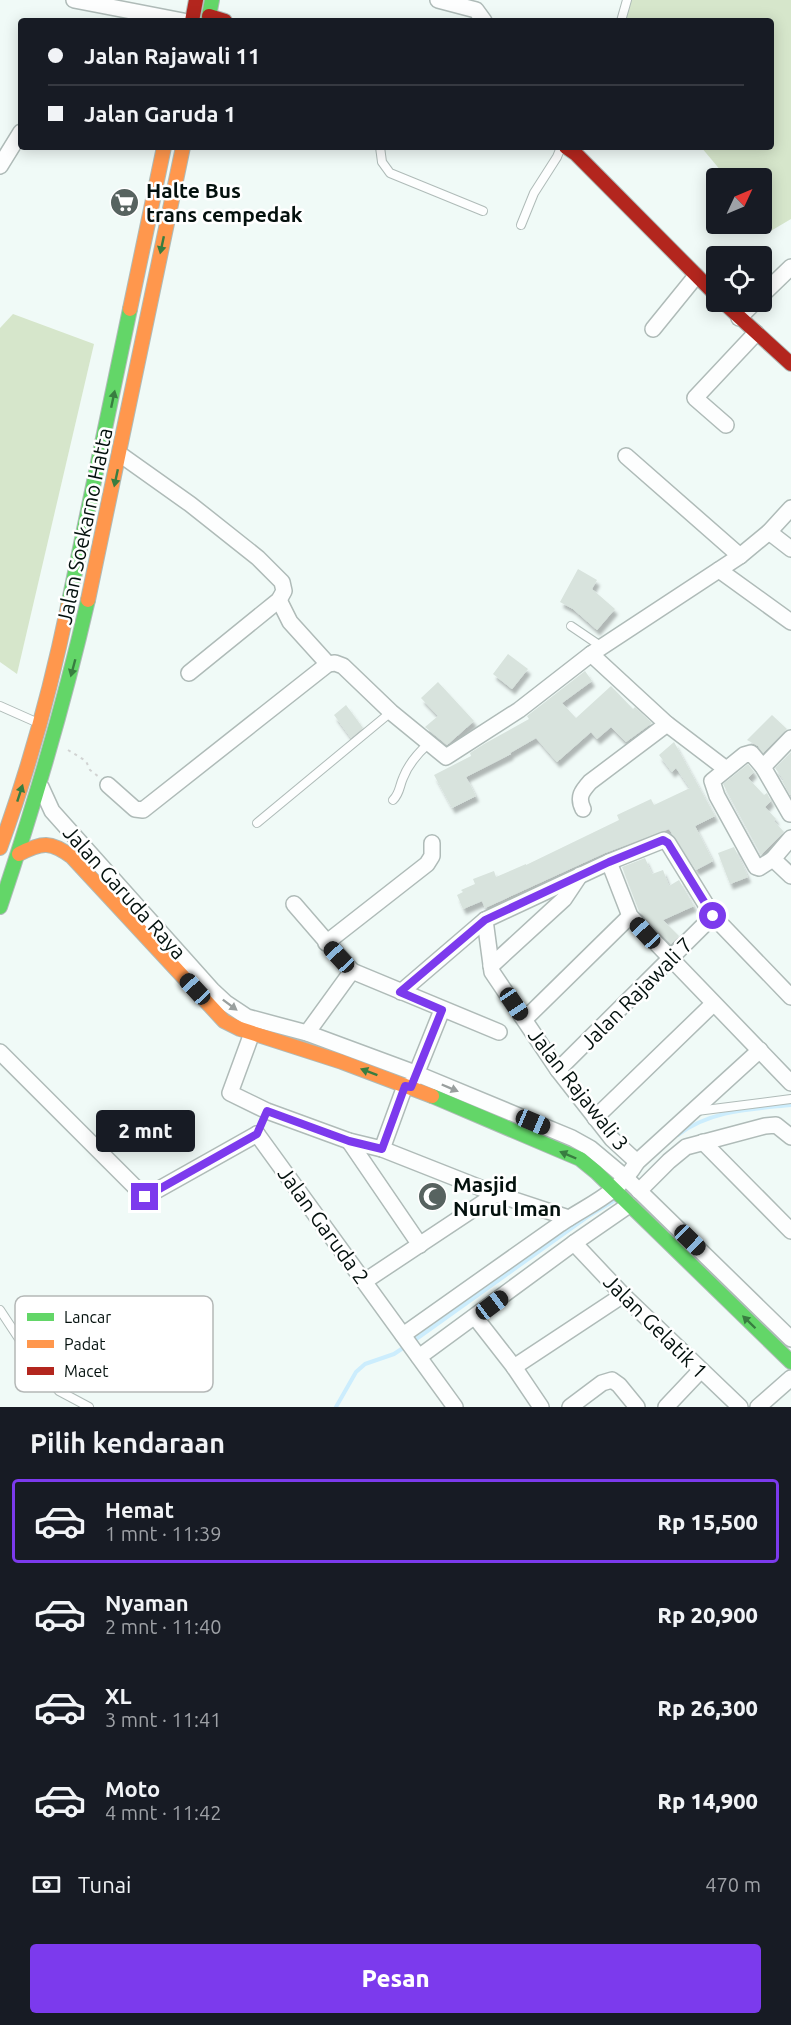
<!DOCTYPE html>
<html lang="id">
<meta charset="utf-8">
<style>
:root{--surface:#171b24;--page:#242831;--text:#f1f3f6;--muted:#9ea1a6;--line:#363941;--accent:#7c3aed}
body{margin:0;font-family:Ubuntu,sans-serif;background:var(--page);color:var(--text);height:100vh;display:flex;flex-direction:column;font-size:22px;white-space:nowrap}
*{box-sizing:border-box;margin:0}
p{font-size:20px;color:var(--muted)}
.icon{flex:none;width:33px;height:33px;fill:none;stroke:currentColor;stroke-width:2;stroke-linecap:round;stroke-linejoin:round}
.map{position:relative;height:1407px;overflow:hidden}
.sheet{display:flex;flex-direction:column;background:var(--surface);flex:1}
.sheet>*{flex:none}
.banner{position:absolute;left:18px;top:18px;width:756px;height:132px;border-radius:6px;box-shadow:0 3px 15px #0003;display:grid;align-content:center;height:132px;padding:0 30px;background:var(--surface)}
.needle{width:39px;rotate:46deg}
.tools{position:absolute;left:706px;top:168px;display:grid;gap:12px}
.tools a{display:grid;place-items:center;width:66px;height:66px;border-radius:6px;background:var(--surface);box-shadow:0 3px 15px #0003;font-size:30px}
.end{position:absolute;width:27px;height:27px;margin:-14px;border:8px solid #7c3aed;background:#fff;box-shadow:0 0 0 3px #fff}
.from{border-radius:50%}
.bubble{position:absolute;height:42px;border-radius:6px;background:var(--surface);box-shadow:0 3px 15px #0003;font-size:20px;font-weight:800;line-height:42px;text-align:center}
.car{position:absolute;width:18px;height:36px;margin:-18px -9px;border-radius:8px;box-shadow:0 0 4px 2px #0007;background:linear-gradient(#222 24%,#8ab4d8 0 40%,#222 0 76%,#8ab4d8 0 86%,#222 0)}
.banner b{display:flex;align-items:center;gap:21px;height:57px;font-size:22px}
.banner b+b{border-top:2px solid var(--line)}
.banner i{width:15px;height:15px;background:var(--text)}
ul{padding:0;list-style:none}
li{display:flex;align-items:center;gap:18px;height:84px;margin:0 12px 9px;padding:0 18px;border:3px solid transparent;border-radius:6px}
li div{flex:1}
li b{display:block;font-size:22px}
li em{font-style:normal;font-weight:800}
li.selected{border-color:var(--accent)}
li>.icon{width:54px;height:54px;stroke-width:1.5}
h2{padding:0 30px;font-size:27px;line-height:72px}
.pay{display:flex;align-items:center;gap:15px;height:66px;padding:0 30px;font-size:22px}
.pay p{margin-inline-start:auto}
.action{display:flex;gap:12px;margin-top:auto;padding:12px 30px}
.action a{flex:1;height:69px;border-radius:6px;background:var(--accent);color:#fff;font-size:24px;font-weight:800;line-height:69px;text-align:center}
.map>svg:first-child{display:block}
.green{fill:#d6e6cb}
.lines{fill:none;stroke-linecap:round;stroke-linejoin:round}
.stream{stroke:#ccedfd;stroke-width:4}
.building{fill:#d8e3dd;filter:url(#shadow)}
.lane-casing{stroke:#afbbb8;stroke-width:10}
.street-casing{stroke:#afbbb8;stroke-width:18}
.fast-casing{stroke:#afbbb8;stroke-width:16}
.slow-casing{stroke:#afbbb8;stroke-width:16}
.jam-casing{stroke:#afbbb8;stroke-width:16}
.path{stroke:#d1d3d2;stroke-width:2;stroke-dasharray:3 4.5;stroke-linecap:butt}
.lane{stroke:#fdfefe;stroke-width:8}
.street{stroke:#fdfefe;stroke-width:15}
.fast{stroke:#63d668;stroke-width:14}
.slow{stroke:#ff974d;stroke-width:14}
.jam{stroke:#b3261e;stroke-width:14}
.oneway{fill:#387d40}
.oneway2{fill:#999f9e}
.route{stroke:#7c3aed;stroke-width:8}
.labels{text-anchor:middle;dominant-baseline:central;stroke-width:5;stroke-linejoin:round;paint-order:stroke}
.poi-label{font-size:21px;font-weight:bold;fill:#04110e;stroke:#fff;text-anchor:start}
.street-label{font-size:21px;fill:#04110e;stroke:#fff}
.key{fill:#fff;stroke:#b4b8b7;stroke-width:1.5}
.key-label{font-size:16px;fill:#04110e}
</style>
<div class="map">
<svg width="791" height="1407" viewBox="0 0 791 1407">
<defs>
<filter id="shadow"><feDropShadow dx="3" dy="5.5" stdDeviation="1.5" flood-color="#0004"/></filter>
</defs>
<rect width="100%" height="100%" fill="#f0faf7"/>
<g class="green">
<path d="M626,0H791V219L769,232L762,223V178H727L701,147H771V21H624Z"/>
<path d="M13,314L94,344L17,674L0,662V328Z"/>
</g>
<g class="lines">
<g class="stream">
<path d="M678,1135C710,1110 752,1109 791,1105"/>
<path d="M412,1342L587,1217L615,1200"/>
<path d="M336,1407L356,1372L365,1364L394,1354L406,1346"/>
</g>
</g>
<g class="building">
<path d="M578,569L597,580L592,589L615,609L597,630L573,609L560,602Z"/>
<path d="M508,654L528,669L512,689L493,674Z"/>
<path d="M585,671L592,681L562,703L576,718L611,686L633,709L635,707L652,723L626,742L611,727L597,739L591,732L557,762L536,738L510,753L511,754L466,777L476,796L452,808L434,775L471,756L470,753L484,744L529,719L527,716Z"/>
<path d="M438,682L474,721L447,745L425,727L438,716L421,698Z"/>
<path d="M346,705L363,728L351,738L334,715Z"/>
<path d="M772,715L787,729L763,753L758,746L747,740Z"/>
<path d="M674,742L715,816L695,826L713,861L696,870L669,829L605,853L485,908L482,901L463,909L457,895L463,892L461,890L475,884L473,879L494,871L496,877L526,864V865L619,820L617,815L651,799L654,805L690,788L676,768L672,772L659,755Z"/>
<path d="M791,752V794L790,795L782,781L784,780L775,768Z"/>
<path d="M748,764L754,772L748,778L764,795L767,793L771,801L765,807L776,819L774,821L784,832L761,855L723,784Z"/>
<path d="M734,847L748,877L730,884L718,853Z"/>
<path d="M645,858L652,874L663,870L669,886L679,880L694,906L663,920L679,936L671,944L639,911L622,867Z"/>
</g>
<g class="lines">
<defs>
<g id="lane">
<path d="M621,21L627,0"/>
<path d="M380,147L382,162L390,173L483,211"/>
<path d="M521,225L534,193L557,157L561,147"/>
<path d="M571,626L602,647"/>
<path d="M0,706L36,722"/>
<path d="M393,800C400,793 399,787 403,778C408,765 417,754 428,744"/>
<path d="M257,823L391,712"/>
<path d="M697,1111L791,1099"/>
<path d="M0,1310L33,1360L59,1391L89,1407"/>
</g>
<g id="street">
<path d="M74,0L183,21"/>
<path d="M438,0L476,10L484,21"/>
<path d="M0,166L21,132"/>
<path d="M762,295L791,267"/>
<path d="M739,318L755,302"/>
<path d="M653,329L696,276"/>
<path d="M726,425L695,398L756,333"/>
<path d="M121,455L190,504L258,558L282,582L284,591L279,600L189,673"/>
<path d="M626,456L740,556"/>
<path d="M769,532L791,549"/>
<path d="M719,570L791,622"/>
<path d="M279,600L290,622L328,664"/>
<path d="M591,654L667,724L726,769"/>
<path d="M763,767L791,738"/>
<path d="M108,785L135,809L143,810L328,664L335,663L343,666L391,712L446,757L519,710L591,654L740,556L769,532L791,508"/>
<path d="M41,787L52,811L212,990L226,1003L247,1017L307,1033L415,1073L572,1138L590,1148L627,1179L791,1339"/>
<path d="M583,809C577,797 582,791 590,782L667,724"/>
<path d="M791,812L790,814L763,767L751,753L744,755L712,781L717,796L756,867L759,868L773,859L791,876"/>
<path d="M773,859L791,838"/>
<path d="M609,862L630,916L791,1083"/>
<path d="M294,904L352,971"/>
<path d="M485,920L492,972L558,1070L612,1139L637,1162"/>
<path d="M326,943L427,864L432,856V843"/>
<path d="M491,966L564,899L580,875"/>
<path d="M401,992L485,920L609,862L664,840L668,843L713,916L791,997"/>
<path d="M525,1019L630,916"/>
<path d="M252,1033L230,1093L267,1111L349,1141L382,1149L496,1194L569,1218"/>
<path d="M307,1033L352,971L499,1032"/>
<path d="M0,1052L145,1197L257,1134"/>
<path d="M558,1070L713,916"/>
<path d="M413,1082L442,1010"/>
<path d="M595,1118L713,1004"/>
<path d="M257,1134L455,1407"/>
<path d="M349,1141L420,1245"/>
<path d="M703,1142L791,1231"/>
<path d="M382,1149L405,1086"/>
<path d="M639,1191L669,1161L686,1147L765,1126L776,1125L791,1137"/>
<path d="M574,1243L623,1295L740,1407"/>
<path d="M365,1281L496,1194"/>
<path d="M475,1317L514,1367L541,1407"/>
<path d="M403,1335C456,1298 508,1261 560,1224C591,1203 617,1195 637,1162L760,1050"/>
<path d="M419,1357L574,1243L629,1205"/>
<path d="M514,1367L623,1295"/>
<path d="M570,1407L602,1383L612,1380L619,1385L637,1407"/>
<path d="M666,1407L700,1371"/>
<path d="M758,1407L791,1378"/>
</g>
<g id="fast">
<path d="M208,21L212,0"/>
<path d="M68,606L130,309"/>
<path d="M0,907C34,806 64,704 88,600"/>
<path d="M432,1096L580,1159L596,1172L791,1362"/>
</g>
<g id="slow">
<path d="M130,309L164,147"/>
<path d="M88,600L183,147"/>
<path d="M0,848C29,769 51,688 68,606"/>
<path d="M19,854C42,842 51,841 72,857L224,1021L240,1029L342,1062L432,1096"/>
</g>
<g id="jam">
<path d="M209,16L225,21"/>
<path d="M192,21L196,0"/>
<path d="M566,147L576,154L717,296"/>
<path d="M723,302L791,364"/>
</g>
</defs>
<use href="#lane" class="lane-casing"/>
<use href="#street" class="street-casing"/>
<use href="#fast" class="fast-casing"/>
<use href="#slow" class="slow-casing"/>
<use href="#jam" class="jam-casing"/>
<path class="path" d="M68,750L86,761L90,770L99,777"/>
<use href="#lane" class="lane"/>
<use href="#street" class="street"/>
<use href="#fast" class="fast"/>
<use href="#slow" class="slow"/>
<use href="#jam" class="jam"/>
</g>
<defs><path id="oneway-solid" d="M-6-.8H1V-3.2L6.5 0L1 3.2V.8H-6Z" transform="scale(1.5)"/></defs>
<g class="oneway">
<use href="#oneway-solid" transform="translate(162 245) rotate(102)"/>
<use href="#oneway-solid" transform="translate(113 399) rotate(-78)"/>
<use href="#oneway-solid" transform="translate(116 478) rotate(102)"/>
<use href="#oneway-solid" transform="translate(73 668) rotate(105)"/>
<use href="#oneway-solid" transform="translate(20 793) rotate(-72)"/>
<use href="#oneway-solid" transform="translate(369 1072) rotate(-159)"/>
<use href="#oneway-solid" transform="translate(568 1155) rotate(-157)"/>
<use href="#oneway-solid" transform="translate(749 1322) rotate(-136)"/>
</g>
<g class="oneway2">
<use href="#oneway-solid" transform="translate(230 1005) rotate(37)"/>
<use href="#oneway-solid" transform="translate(450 1088) rotate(23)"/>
</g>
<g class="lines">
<path class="route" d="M145,1197L257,1134L267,1111L349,1141L382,1149L405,1086L411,1087L442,1010L400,992L485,920L609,862L663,840L668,843L713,916"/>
</g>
<defs>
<symbol id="supermarket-disc" viewBox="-11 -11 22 22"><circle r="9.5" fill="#576360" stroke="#fff"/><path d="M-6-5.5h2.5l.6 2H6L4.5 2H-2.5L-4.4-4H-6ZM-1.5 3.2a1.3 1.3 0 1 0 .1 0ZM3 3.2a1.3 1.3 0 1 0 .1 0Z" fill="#fff"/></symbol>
<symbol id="mosque-disc" viewBox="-11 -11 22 22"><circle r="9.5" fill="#576360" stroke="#fff"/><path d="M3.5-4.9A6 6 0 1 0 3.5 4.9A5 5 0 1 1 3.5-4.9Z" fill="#fff"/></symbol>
</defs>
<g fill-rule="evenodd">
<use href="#supermarket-disc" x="108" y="186" width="33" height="33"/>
<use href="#mosque-disc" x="416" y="1180" width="33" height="33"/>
</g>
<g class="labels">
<g class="poi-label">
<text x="146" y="190">Halte Bus<tspan x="146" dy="24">trans cempedak</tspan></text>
<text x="453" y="1184">Masjid<tspan x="453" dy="24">Nurul Iman</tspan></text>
</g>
<g class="street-label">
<text transform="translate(84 526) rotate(-78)">Jalan Soekarno Hatta</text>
<text transform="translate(125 892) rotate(48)">Jalan Garuda Raya</text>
<text transform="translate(636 993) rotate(-45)">Jalan Rajawali 7</text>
<text transform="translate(579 1089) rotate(52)">Jalan Rajawali 3</text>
<text transform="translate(324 1225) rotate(54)">Jalan Garuda 2</text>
<text transform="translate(656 1326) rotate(45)">Jalan Gelatik 1</text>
</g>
</g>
<rect x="15" y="1296" width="198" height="96" rx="9" class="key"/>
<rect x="27" y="1313" width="27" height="8" fill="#63d668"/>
<rect x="27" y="1340" width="27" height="8" fill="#ff974d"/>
<rect x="27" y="1367" width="27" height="8" fill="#b3261e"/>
<g class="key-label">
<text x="64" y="1323">Lancar</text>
<text x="64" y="1350">Padat</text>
<text x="64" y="1377">Macet</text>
</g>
</svg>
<div class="tools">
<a><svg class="needle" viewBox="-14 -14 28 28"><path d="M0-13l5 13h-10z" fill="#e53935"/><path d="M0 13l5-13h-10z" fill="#9ea1a6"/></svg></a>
<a><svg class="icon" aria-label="locate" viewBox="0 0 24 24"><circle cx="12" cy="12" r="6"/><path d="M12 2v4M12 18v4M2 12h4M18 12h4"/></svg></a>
</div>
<i class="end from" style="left:713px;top:916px"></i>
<i class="end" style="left:145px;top:1197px"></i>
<div class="bubble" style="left:96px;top:1110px;width:99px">2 mnt</div>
<i class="car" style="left:645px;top:933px;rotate:317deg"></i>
<i class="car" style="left:339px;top:957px;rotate:317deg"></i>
<i class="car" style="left:195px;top:989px;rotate:317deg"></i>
<i class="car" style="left:514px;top:1004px;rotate:146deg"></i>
<i class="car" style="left:533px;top:1122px;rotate:113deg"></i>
<i class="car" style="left:690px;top:1240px;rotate:134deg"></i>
<i class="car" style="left:492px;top:1305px;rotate:53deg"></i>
<div class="banner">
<b><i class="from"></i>Jalan Rajawali 11</b>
<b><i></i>Jalan Garuda 1</b>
</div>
</div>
<section class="sheet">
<h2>Pilih kendaraan</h2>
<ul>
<li class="selected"><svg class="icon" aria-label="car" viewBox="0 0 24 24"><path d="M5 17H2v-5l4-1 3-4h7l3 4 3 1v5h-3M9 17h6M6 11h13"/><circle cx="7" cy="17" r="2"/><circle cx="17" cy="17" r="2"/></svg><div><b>Hemat</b><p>1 mnt · 11:39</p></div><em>Rp 15,500</em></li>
<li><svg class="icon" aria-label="car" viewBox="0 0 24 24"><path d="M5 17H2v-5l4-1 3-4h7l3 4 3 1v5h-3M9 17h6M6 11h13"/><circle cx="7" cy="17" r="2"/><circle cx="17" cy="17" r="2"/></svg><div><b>Nyaman</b><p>2 mnt · 11:40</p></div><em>Rp 20,900</em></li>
<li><svg class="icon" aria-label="car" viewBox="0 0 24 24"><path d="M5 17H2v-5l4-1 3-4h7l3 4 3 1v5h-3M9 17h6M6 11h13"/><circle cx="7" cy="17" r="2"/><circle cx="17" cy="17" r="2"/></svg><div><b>XL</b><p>3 mnt · 11:41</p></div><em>Rp 26,300</em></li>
<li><svg class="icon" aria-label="car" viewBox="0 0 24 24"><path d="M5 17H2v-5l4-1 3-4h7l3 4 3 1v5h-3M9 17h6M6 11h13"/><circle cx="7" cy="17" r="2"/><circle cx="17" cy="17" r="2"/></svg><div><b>Moto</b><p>4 mnt · 11:42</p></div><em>Rp 14,900</em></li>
</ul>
<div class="pay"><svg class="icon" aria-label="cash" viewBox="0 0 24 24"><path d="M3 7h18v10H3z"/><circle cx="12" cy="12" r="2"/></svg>Tunai<p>470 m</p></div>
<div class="action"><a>Pesan</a></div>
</section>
